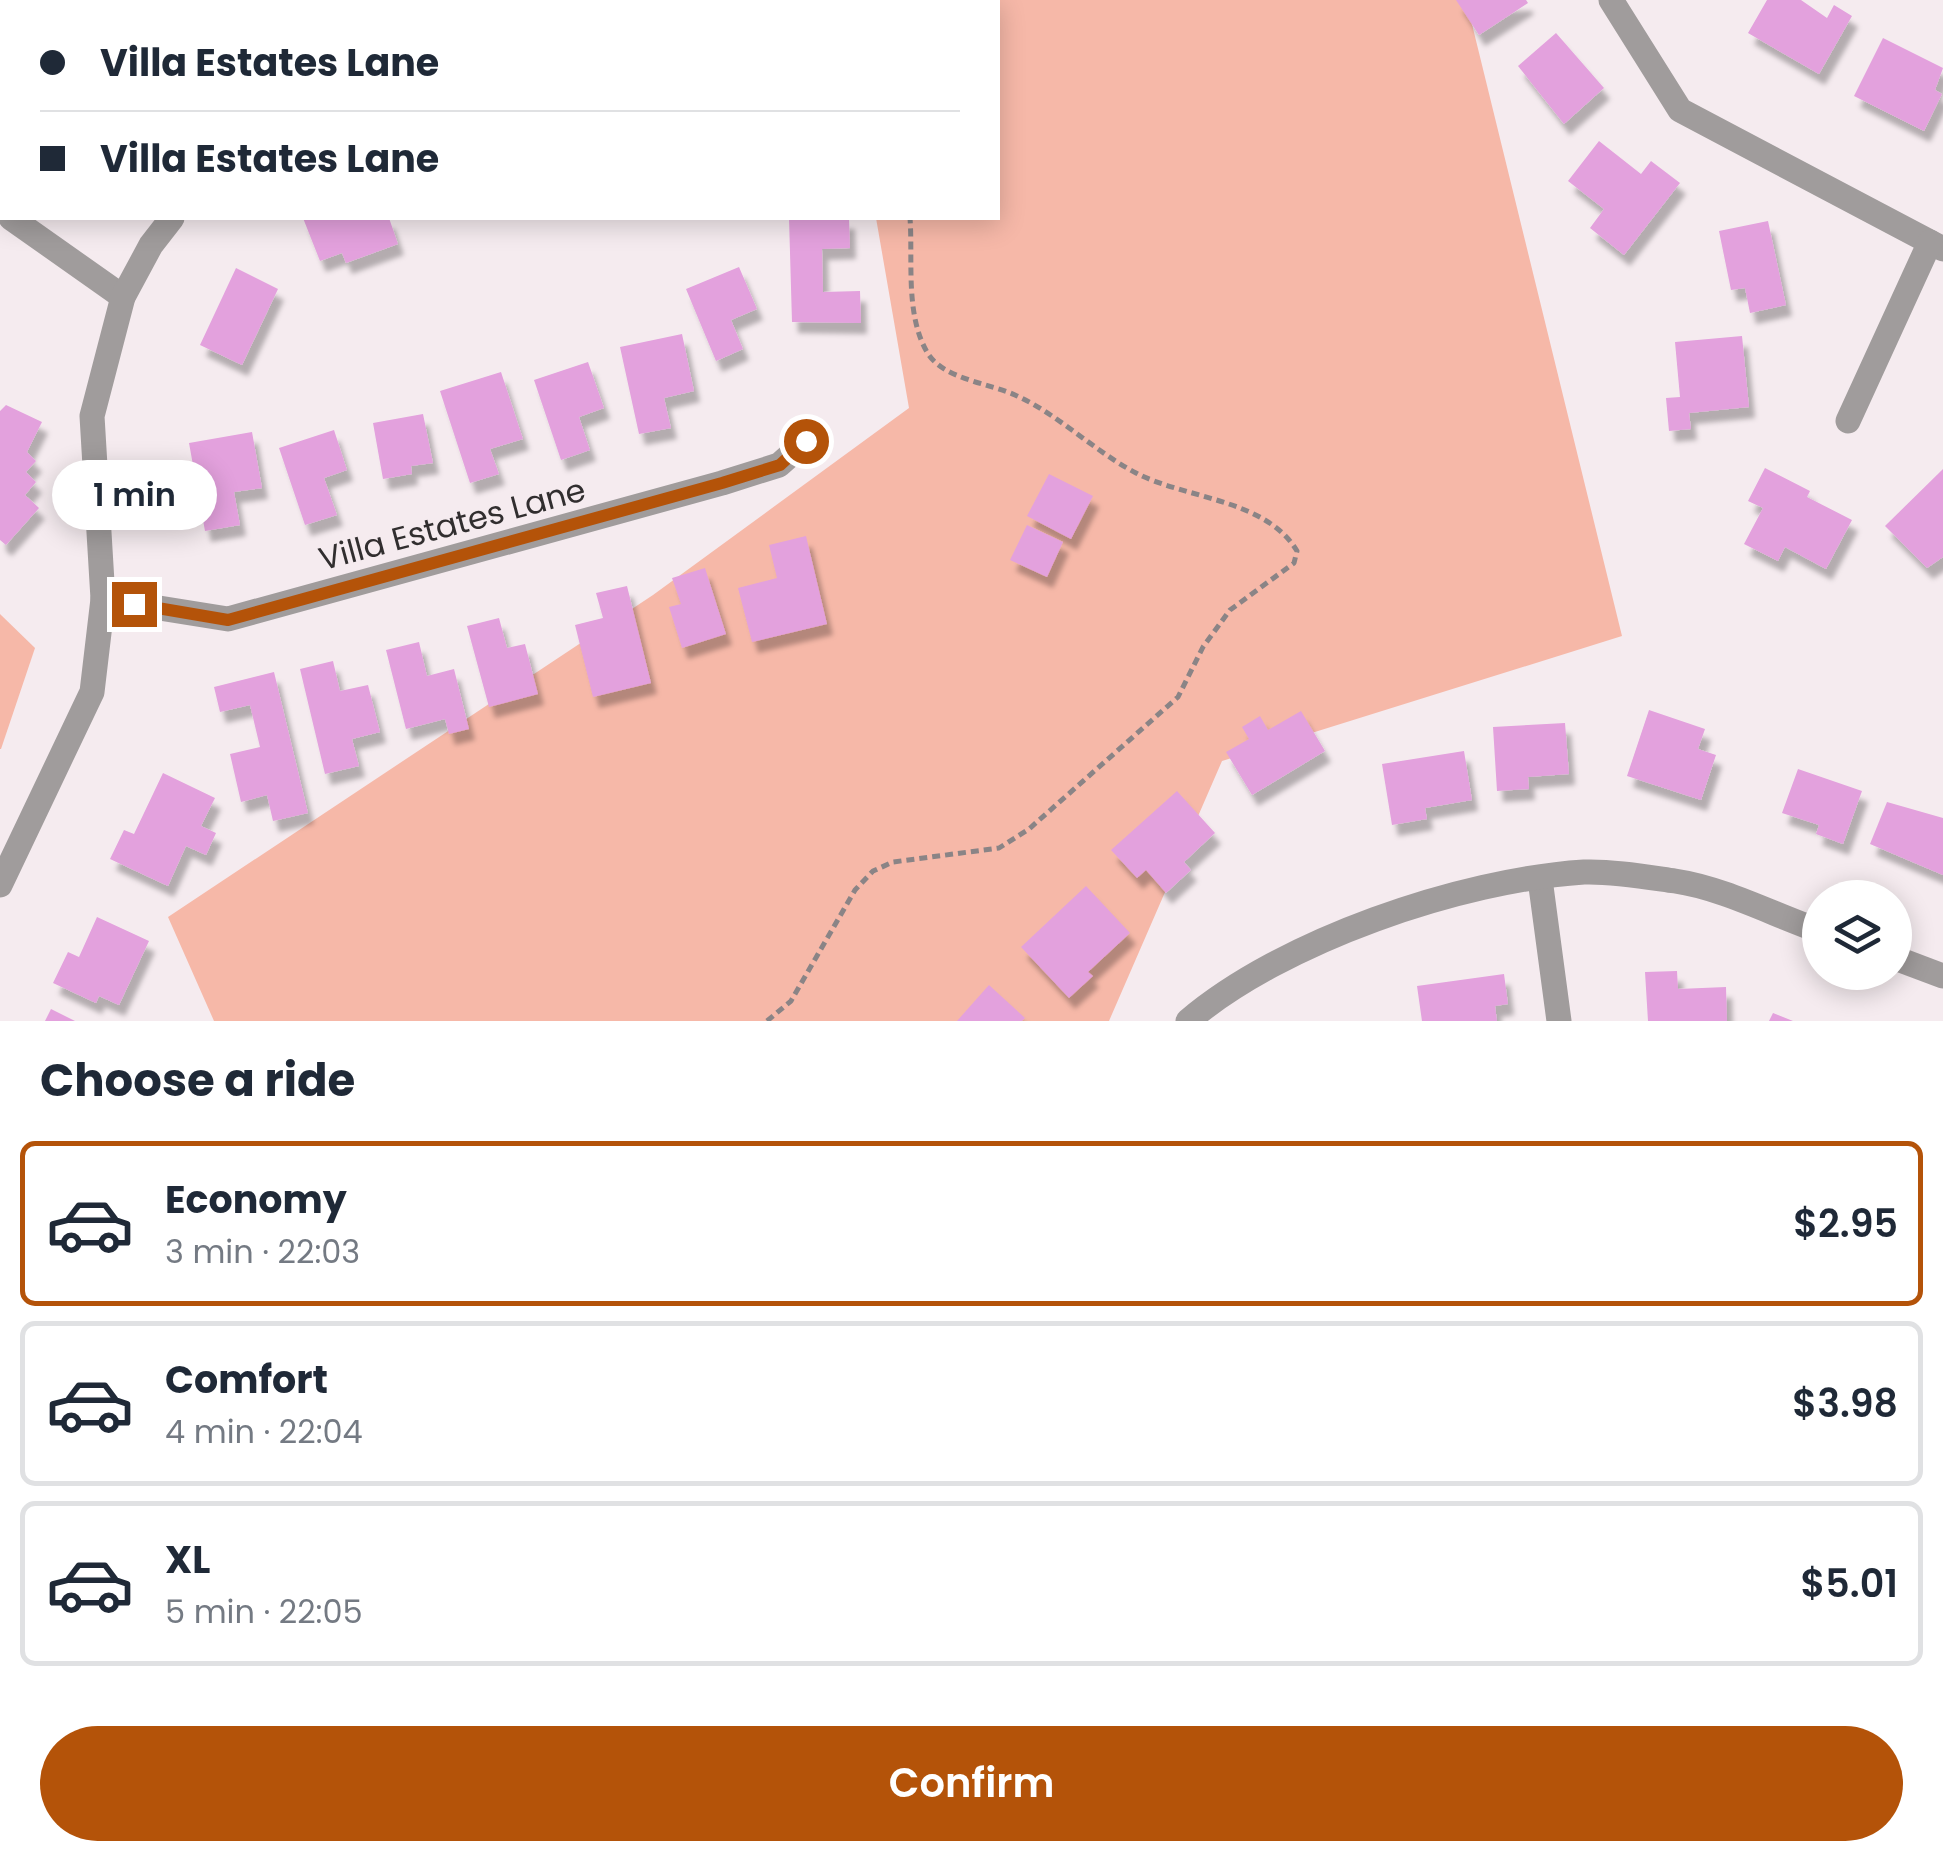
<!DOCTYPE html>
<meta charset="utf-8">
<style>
:root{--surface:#fff;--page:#f2f2f3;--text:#1f2937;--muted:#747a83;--line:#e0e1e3;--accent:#b45309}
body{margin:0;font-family:Poppins,sans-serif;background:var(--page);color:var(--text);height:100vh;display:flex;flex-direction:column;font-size:38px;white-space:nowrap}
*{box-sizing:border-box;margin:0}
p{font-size:32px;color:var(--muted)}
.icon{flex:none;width:55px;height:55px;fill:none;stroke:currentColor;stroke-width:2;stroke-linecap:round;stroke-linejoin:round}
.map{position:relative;height:1021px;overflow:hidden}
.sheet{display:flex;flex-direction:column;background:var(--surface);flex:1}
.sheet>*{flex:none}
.guide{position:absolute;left:0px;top:0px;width:1000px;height:220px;box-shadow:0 5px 25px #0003;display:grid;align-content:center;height:220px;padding:0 40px;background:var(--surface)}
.tools{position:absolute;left:1802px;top:880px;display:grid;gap:20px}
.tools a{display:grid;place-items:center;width:110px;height:110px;border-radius:50%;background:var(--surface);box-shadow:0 5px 25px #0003;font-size:50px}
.end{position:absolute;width:45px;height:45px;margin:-22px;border:12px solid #b45309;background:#fff;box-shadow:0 0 0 5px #fff}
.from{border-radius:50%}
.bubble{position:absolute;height:70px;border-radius:35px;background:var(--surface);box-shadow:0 5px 25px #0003;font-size:32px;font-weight:600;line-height:70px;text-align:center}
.guide b{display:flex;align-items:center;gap:35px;height:95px;font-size:38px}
.guide b+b{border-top:2px solid var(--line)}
.guide i{width:25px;height:25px;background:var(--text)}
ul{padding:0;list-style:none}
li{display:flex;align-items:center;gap:30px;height:165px;margin:0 20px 15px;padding:0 20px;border:5px solid var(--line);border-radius:15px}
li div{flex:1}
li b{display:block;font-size:38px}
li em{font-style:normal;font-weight:600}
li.current{border-color:var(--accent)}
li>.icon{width:90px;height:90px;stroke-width:1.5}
h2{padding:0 40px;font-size:45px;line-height:120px}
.primary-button{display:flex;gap:20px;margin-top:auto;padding:20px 40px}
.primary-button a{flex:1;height:115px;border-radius:60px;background:var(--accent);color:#fff;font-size:40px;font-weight:600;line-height:115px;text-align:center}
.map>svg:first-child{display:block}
.green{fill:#f6b8a8}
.building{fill:#e3a1dd;filter:url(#shadow)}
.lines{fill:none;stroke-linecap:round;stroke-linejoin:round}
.path{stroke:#8a8486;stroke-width:5;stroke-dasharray:8 5;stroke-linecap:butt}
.minor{stroke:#a09c9c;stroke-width:25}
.route{stroke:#b45309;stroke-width:12}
.labels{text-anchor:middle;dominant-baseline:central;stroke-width:8;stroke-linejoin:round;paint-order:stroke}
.street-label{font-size:32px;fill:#312e2f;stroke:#f5ebef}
</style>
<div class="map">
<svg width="1943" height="1021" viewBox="0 0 1943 1021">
<defs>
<filter id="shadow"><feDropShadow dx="6" dy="11" stdDeviation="2.5" flood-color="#0004"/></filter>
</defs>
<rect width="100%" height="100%" fill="#f5ebef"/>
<g class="green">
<path d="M838,0H1476L1469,12L1622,636L1222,761L1109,1021H214L168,917L653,595L909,408L876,218H998V2Z"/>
<path d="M0,614L35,648L1,749H0Z"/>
</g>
<g class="building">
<path d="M1456,0H1526L1528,3L1479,35Z"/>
<path d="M1767,0H1801L1827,18L1834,5L1852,16L1819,74L1748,33Z"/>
<path d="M1556,33L1604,88L1564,124L1518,66Z"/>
<path d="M1883,38L1943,68L1935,90L1942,94L1924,131L1854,96Z"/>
<path d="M1599,141L1641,174L1651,161L1680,183L1624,255L1590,228L1604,209L1568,181Z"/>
<path d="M303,218H389L398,244L346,263L342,253L320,261Z"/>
<path d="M789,218H849L850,248L822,249L823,292L860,291L861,323L792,322Z"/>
<path d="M1768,221L1786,305L1750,313L1745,288L1731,290L1719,231Z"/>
<path d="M739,267L757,309L731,320L743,349L716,361L686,289Z"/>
<path d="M236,268L278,289L242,365L200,345Z"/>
<path d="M682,334L694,391L664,398L671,428L639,434L620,347Z"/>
<path d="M1742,336L1749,407L1689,413L1691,429L1669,431L1666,398L1680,397L1675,342Z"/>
<path d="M588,362L604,408L579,417L590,450L561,460L534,380Z"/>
<path d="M501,372L523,439L490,449L499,474L470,483L440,391Z"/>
<path d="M6,405L42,422L27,452L36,461L26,472L36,482L25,495L39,508L6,545L0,540V411Z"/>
<path d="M423,414L433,463L411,466L412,474L383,479L373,423Z"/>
<path d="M334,430L347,470L324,478L337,515L305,525L279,448Z"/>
<path d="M252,432L262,488L234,492L240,525L205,531L189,443Z"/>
<path d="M1765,468L1810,491L1807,497L1852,520L1826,569L1785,547L1778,561L1744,544L1763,508L1748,501Z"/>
<path d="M1943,469V557L1927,568L1885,526Z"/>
<path d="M1049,474L1093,496L1071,539L1027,516Z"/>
<path d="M1027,525L1063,542L1047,577L1010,560Z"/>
<path d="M806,536L827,624L752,642L738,588L777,578L769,545Z"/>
<path d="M705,568L726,634L682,648L669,607L681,604L672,578Z"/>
<path d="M627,586L651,683L593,697L575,625L603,618L596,593Z"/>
<path d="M499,618L507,648L525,644L538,694L489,707L467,626Z"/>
<path d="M419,642L427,676L454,669L469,729L449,734L445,719L406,729L386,650Z"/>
<path d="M333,661L340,691L368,685L380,732L352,739L359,766L325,774L300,669Z"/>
<path d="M274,672L308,813L273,821L267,795L241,802L230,754L260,747L250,705L220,712L214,687Z"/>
<path d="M1649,710L1705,729L1698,749L1716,755L1701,800L1627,776Z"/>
<path d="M1301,711L1325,751L1252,795L1226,752L1249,739L1242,727L1260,716L1268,730Z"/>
<path d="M1565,723L1569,774L1528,777L1529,789L1497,791L1493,727Z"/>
<path d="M1464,751L1472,800L1425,808L1427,819L1392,825L1382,764Z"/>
<path d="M1798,769L1862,791L1843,844L1816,834L1819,825L1782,813Z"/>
<path d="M163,773L215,798L201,826L216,833L206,855L186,846L168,886L110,859L124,830L134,834Z"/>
<path d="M1177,791L1215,833L1184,862L1191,870L1166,893L1146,870L1137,878L1111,850Z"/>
<path d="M1887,802L1943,818V875L1870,844Z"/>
<path d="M1086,886L1130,933L1088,972L1093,976L1069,998L1021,947Z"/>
<path d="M97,917L149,941L119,1005L99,996L96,1003L53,983L68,952L79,957Z"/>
<path d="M1677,971L1678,989L1726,987L1727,1021H1648L1645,972Z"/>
<path d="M1504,974L1508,1004L1495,1006L1497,1021H1422L1417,986Z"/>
<path d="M989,985L1025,1018L1022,1021H957Z"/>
<path d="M51,1009L75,1021H45Z"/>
<path d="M1773,1013L1793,1021H1769Z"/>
</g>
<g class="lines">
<g class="path">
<path d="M863,0V2"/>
<path d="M767,1021L791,1001L855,890L873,871L893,862L999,848L1029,829L1178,697L1203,647L1230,610L1294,563L1297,551C1266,499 1186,499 1136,473C1094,451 1058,414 1015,395C989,383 942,379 927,352C905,314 913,260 910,218"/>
</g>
<g class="minor">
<path d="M1611,0L1680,110L1943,249"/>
<path d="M522,2L524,0"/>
<path d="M11,218L123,297"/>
<path d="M1848,421L1930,242"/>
<path d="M103,599L228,619L722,483L779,465L806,441"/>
<path d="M1540,879L1559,1021"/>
<path d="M0,885L92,692L103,599L92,416L123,297L151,245L172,218"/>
<path d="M1895,958L1943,976"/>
<path d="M1188,1021C1282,941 1460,880 1584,872C1613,871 1647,877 1675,881C1723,888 1774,915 1820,931"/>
</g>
</g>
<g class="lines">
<path class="route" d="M134,604L228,620L722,483L780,465L806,441"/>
</g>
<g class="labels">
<g class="street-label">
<text transform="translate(452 524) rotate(-15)">Villa Estates Lane</text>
</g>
</g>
</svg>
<div class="tools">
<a><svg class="icon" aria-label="layers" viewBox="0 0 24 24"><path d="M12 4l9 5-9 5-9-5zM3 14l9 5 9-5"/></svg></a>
</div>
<i class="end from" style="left:806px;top:441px"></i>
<i class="end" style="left:134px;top:604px"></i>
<div class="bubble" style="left:52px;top:460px;width:165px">1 min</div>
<div class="guide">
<b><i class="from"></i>Villa Estates Lane</b>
<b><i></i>Villa Estates Lane</b>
</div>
</div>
<section class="sheet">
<h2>Choose a ride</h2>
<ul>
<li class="current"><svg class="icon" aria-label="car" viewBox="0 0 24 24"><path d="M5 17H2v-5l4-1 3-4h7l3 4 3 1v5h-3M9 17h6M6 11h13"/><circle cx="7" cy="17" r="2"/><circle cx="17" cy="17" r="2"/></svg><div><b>Economy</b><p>3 min · 22:03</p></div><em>$2.95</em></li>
<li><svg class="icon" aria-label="car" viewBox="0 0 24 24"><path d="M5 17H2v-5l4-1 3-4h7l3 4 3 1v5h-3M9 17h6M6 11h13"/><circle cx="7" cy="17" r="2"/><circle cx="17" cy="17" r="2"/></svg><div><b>Comfort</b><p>4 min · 22:04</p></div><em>$3.98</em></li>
<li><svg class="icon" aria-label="car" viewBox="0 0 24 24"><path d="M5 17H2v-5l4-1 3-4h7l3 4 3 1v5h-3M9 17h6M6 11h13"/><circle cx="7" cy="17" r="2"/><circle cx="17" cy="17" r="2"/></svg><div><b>XL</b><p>5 min · 22:05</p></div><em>$5.01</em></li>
</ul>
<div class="primary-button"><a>Confirm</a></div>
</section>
